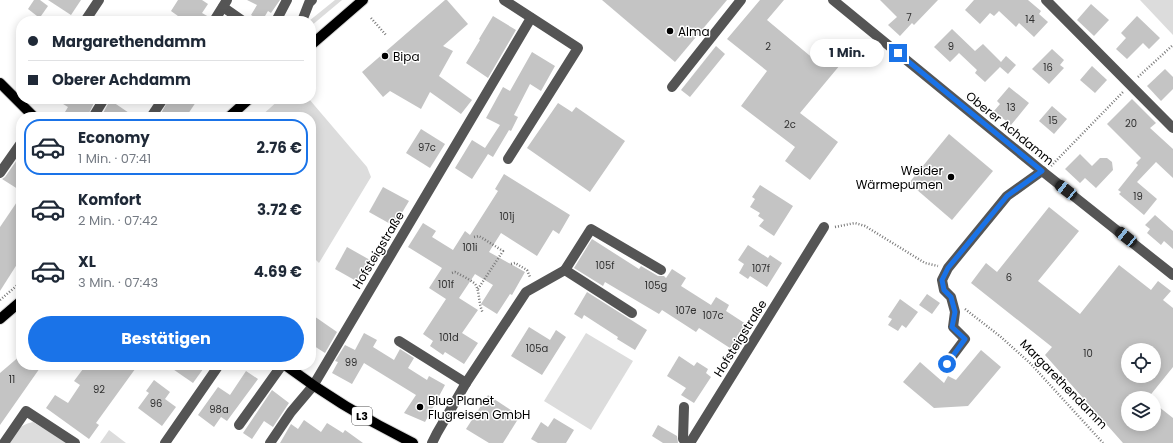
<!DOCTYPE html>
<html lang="de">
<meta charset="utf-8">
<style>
:root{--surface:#fff;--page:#f6f6f7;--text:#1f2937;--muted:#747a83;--line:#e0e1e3;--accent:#1a73e8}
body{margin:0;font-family:Poppins,sans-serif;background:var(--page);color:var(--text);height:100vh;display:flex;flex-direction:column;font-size:15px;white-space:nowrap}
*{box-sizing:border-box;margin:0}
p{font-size:13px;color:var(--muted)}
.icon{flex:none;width:22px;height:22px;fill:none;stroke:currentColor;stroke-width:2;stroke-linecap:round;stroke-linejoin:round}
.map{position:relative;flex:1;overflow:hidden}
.sheet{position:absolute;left:16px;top:112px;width:300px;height:258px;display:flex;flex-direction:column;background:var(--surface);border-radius:16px;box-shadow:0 2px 10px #0003}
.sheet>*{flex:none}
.hud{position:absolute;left:16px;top:16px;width:300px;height:88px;border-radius:16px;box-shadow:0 2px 10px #0003;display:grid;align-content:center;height:88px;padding:0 12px;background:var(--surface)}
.tools{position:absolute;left:1121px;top:343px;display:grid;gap:8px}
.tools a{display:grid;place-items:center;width:40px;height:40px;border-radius:50%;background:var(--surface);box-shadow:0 2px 10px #0003;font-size:20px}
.end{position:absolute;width:18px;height:18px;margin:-9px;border:5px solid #1a73e8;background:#fff;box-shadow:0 0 0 2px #fff}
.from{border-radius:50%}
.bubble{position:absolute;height:28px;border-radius:14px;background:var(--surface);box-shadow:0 2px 10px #0003;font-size:13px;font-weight:700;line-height:28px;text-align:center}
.car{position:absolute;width:12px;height:24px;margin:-12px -6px;border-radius:5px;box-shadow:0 0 3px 1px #0007;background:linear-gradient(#222 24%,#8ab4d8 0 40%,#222 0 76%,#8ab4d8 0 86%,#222 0)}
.hud b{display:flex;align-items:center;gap:14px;height:38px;font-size:15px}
.hud b+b{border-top:1px solid var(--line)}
.hud i{width:10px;height:10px;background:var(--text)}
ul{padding:7px 0 0;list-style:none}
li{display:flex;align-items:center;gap:12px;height:56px;margin:0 8px 6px;padding:0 4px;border:2px solid transparent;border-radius:16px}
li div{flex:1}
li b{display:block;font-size:15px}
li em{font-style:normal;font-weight:700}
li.selected{border-color:var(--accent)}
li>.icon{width:36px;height:36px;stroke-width:1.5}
.action{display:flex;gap:8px;margin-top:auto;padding:8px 12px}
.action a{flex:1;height:46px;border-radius:24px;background:var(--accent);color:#fff;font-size:16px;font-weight:700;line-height:46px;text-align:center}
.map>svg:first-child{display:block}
.green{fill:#dcdcdc}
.building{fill:#c4c4c4;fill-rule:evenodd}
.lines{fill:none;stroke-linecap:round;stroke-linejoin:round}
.major-casing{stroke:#dbdbdb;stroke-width:12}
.path{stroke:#777;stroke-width:2.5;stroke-dasharray:1 2;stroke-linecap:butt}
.minor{stroke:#555;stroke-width:10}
.major{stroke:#000;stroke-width:10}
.route{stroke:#1a73e8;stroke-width:5}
.poi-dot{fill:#000;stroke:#fff;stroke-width:1.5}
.labels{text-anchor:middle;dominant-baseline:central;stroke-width:3;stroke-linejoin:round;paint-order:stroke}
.number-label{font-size:10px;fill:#313131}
.shield{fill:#fff;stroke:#4c4c4c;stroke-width:1}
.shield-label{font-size:11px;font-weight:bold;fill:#000}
.poi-label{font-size:12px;fill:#000;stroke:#fff;text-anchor:start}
.street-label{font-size:12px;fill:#000;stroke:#fff}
</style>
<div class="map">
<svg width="1173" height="443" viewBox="0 0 1173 443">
<rect width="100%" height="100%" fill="#fff"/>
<g class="green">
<path d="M335,0H342L311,26V21H309Z"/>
<path d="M1140,0H1173V35Z"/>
<path d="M280,99H309L367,167L371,177L319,263L311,255V117H260Z"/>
<path d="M586,333L633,361L591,430L544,401Z"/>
<path d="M33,422L68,443H8C15,432 19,425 33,422Z"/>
<path d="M109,430L126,443H100Z"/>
</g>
<g class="building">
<path d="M34,0H40L48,6L41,16H37L28,9Z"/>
<path d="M48,0H81L71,15Z"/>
<path d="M178,0H202L208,4L202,13L209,17L208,21H185L171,11Z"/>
<path d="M247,0H280L271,13L268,11L262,21H260L251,15L257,5Z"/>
<path d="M445,0H447L468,24L443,46L453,51L439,76L472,100L461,114L430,92L421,109L390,91L383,97L362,72Z"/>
<path d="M602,0H727L675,62Z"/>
<path d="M760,0H784L767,20L815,60L833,39L850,53L800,113L838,142L810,180L785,161L795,147L741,106L767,71L727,39Z"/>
<path d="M880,0H938L914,25L912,23L900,36L888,25L897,17Z"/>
<path d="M974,0H1028L1041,11L1039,14L1048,22L1034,37L1019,23L1016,27L999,11L994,16L990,13L980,24L965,10Z"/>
<path d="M1091,4L1109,20L1094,36L1077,20Z"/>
<path d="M493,16L516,30L488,78L466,63L480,40L479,39Z"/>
<path d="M1137,16L1160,38L1149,49L1143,43L1127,59L1116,49L1126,38L1121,33Z"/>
<path d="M952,29L975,51L983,44L1001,62L1006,56L1016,65L1008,74L1000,67L985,82L975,73L977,70L959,53L950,62L934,47Z"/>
<path d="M716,46L725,54L690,97L681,90Z"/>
<path d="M1052,49L1064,60L1060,65L1064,68L1049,84L1032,69Z"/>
<path d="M532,52L555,66L541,91L530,84L514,115L518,117L511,131L509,130L493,157L488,154L472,179L455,168L472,140L485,148L500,125L486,118L503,87L510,91Z"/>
<path d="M1092,66L1107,80L1095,93L1080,80Z"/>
<path d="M1165,69L1173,77V89L1161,101L1147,86Z"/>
<path d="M1009,87L1029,103L1011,125L994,111L1000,104L997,101Z"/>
<path d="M55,99H96L87,117H62L68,107Z"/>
<path d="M169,99H198L186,117H159Z"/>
<path d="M1132,99L1156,123L1150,128L1173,149V178L1156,162L1137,182L1157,199L1144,215L1119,194L1121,192L1118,190L1138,165L1136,163L1141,158L1107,124Z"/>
<path d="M110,100L135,117H101Z"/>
<path d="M558,103L572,112L576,107L625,141L590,192L527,148Z"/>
<path d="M1052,106L1067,119L1054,134L1039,121Z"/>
<path d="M421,129L445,144L430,168L406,153Z"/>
<path d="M949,134L993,171L952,220L909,183Z"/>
<path d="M1080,154L1092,166L1100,158H1107L1112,162L1113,170L1096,188L1085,178L1080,183L1065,169Z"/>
<path d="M17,160L21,163V191L2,179L5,177Z"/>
<path d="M504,174L570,215L559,234L553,230L537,256L501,233L489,252L525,272L512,295L510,294L497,314L481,304L493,285L475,274L459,298L478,310L462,333L478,343L464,364L445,352L443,355L430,346L433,341L423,334L446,299L429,288L442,268L408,247L423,223L436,231L432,237L453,250L465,231L470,235L498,191L495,189Z"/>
<path d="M760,185L793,206L774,236L759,226L764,220L758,216L760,213L750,207L755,199L752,197Z"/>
<path d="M383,187L409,201L394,226L369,212Z"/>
<path d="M21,196V258L0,291V227Z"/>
<path d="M1049,207L1079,231L1038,281L1080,314L1119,265L1151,290L1158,281L1171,291L1163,300L1173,308V367L1148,398H1128V424H1154V403L1173,418V443H1123L1045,355L1052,347L971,283L986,263L997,272ZM1128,350H1154V376H1128Z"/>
<path d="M1155,215L1173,231V249L1164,241L1161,245L1147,233L1150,229L1145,225Z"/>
<path d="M592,239L639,269L641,266L658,276H664L666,278L672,269L686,278L681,286L711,305L716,297L729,305L726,311L749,326L733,350L699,328L696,332L662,310L659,314L605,282L603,286L574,268Z"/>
<path d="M748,245L768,258L770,255L782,263L767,287L750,276L748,279L739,273L744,264L738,260Z"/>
<path d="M347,247L370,260L358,282L335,269Z"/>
<path d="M587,292L647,330L635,350L617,339L618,337L584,315L582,319L574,314Z"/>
<path d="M927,294L940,303L932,314L919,305Z"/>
<path d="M900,299L918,312L906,328L902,325L898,331L888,325L892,319L888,317Z"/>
<path d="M311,314L337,332L325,353L311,344Z"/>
<path d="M529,327L550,340L556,330L566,337L542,375L511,356Z"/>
<path d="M364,333L377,340L373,347L394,360L400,349L414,358L408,368L427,380L429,376L445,385L425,422L404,413L416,395L364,363L352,384L332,373L338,362L335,361L345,345L355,350Z"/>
<path d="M981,350L1001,367L968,406L934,408L903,382L920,362L944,383L948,376L956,380Z"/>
<path d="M21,355V365H42L0,425V373Z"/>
<path d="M679,356L694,366L697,362L708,369L706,373L711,377L694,403L681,395L686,388L667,376Z"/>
<path d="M86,365H138L96,423L99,425L89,439L46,408L55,395L68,403L80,385L74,381Z"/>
<path d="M167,365H206L193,383Z"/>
<path d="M246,371L258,379L227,421L221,417L214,427L198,415L218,387L230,395Z"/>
<path d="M154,380L170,392L165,399L176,407L162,426L138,408L149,393L146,391Z"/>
<path d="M272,390L289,403L273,427L264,421L252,439L243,433Z"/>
<path d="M488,395L520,416L503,443H489L466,429Z"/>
<path d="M554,418L574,430L566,443H538L531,439L541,422L548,427Z"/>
<path d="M304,420L321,432L327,423L343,433L345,430L363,443H280L291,424L298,429Z"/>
<path d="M658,425L677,436L678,443H663L652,436Z"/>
</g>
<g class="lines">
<defs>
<g id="major">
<path d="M311,45L363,0"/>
<path d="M0,83L34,117"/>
<path d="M229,117L249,99"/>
<path d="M0,319L21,301"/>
<path d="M285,365C325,395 368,421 413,443"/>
</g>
</defs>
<use href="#major" class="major-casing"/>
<g class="path">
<path d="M371,18L386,35"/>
<path d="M1138,77L1173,45"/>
<path d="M1051,166L1123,92"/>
<path d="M835,227L855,223L865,226L925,263L938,266"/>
<path d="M474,237L479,236L503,251L478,289"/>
<path d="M511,264L515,263L527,270L530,277"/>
<path d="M452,273L455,272C461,275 469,279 474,283C480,288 478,304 483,313"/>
<path d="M0,300L21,282"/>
<path d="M965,309L1001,337L1030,363L1103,443"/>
</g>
<g class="minor">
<path d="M504,0L578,48L508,159"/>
<path d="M833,0L1042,171L1173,275"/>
<path d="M1046,0L1173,128"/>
<path d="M223,7L243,21"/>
<path d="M85,21L99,0"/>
<path d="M214,21L227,0"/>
<path d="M276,21L287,0"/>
<path d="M302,21L309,3L312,0"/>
<path d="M672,87L741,0"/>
<path d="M93,117L104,99"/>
<path d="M151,117L163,99"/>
<path d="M0,173L21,143"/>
<path d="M565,270L632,313"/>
<path d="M399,341L466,383"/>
<path d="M947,363L965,339L953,327L955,312L951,297L944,290L942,280L948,268L1007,196L1042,171"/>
<path d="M684,407L683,439L688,443"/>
<path d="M239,425L282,365"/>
<path d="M4,443L26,411L75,443"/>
<path d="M165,443L219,365"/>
<path d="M270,443L291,412L313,386L531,18"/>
<path d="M432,443L437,433L466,383L526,292L565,270L591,229L661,270"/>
<path d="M690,443L824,227"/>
</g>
<use href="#major" class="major"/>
</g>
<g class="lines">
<path class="route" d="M898,53L1042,171L1007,196L948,268L942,280L944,290L951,297L955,312L952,327L965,339L947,364"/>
</g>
<g class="poi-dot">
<circle cx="670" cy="31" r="4"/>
<circle cx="385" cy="56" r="4"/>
<circle cx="951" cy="177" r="4"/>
<circle cx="420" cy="407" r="4"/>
</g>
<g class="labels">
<g class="number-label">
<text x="909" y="17">7</text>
<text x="1030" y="19">14</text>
<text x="768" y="46">2</text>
<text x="951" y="46">9</text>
<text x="1048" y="67">16</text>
<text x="1011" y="107">13</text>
<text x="1053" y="120">15</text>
<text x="1131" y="123">20</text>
<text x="790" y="124">2c</text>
<text x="427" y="147">97c</text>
<text x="1138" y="196">19</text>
<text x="507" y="216">101j</text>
<text x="470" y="247">101i</text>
<text x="605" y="265">105f</text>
<text x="761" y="268">107f</text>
<text x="1009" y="277">6</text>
<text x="446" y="284">101f</text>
<text x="656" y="285">105g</text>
<text x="686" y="310">107e</text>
<text x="713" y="315">107c</text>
<text x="449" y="337">101d</text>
<text x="537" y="348">105a</text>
<text x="1088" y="353">10</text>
<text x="351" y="362">99</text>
<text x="12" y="379">11</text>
<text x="99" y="389">92</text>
<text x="156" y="403">96</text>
<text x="219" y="409">98a</text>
</g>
<rect class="shield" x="352" y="407" width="20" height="18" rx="3"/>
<g class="shield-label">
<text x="362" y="416">L3</text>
</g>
<g class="poi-label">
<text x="678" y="31">Alma</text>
<text x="393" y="56">Bipa</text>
<text x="943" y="170" text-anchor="end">Weider<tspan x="943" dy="14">Wärmepumen</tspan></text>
<text x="428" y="400">Blue Planet<tspan x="428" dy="14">Flugreisen GmbH</tspan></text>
</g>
<g class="street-label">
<text transform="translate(1010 128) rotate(39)">Oberer Achdamm</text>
<text transform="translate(378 250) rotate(-59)">Hofsteigstraße</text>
<text transform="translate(740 338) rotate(-58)">Hofsteigstraße</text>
<text transform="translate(1064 384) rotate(46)">Margarethendamm</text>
</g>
</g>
</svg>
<div class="tools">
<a><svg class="icon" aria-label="locate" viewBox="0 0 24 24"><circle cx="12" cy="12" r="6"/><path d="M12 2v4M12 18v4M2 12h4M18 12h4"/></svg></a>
<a><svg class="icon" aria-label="layers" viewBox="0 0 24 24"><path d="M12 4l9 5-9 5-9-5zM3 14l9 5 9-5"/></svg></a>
</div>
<i class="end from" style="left:947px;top:364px"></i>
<i class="end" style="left:898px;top:53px"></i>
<div class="bubble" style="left:810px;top:39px;width:74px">1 Min.</div>
<i class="car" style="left:1066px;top:190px;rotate:308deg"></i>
<i class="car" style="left:1126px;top:237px;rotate:309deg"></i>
<div class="hud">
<b><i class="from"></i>Margarethendamm</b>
<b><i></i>Oberer Achdamm</b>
</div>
<section class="sheet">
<ul>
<li class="selected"><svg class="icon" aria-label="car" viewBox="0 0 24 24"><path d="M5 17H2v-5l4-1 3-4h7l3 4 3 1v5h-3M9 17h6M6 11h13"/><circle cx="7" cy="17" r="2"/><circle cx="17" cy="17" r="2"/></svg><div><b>Economy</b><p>1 Min. · 07:41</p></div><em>2.76 €</em></li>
<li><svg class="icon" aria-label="car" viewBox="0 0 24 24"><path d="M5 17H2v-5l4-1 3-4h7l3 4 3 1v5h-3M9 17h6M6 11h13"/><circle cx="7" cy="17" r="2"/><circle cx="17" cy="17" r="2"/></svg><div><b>Komfort</b><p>2 Min. · 07:42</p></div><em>3.72 €</em></li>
<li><svg class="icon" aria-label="car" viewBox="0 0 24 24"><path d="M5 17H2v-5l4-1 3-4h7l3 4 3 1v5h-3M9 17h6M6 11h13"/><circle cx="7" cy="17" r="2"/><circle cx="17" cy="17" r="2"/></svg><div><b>XL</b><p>3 Min. · 07:43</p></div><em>4.69 €</em></li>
</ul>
<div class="action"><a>Bestätigen</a></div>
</section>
</div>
